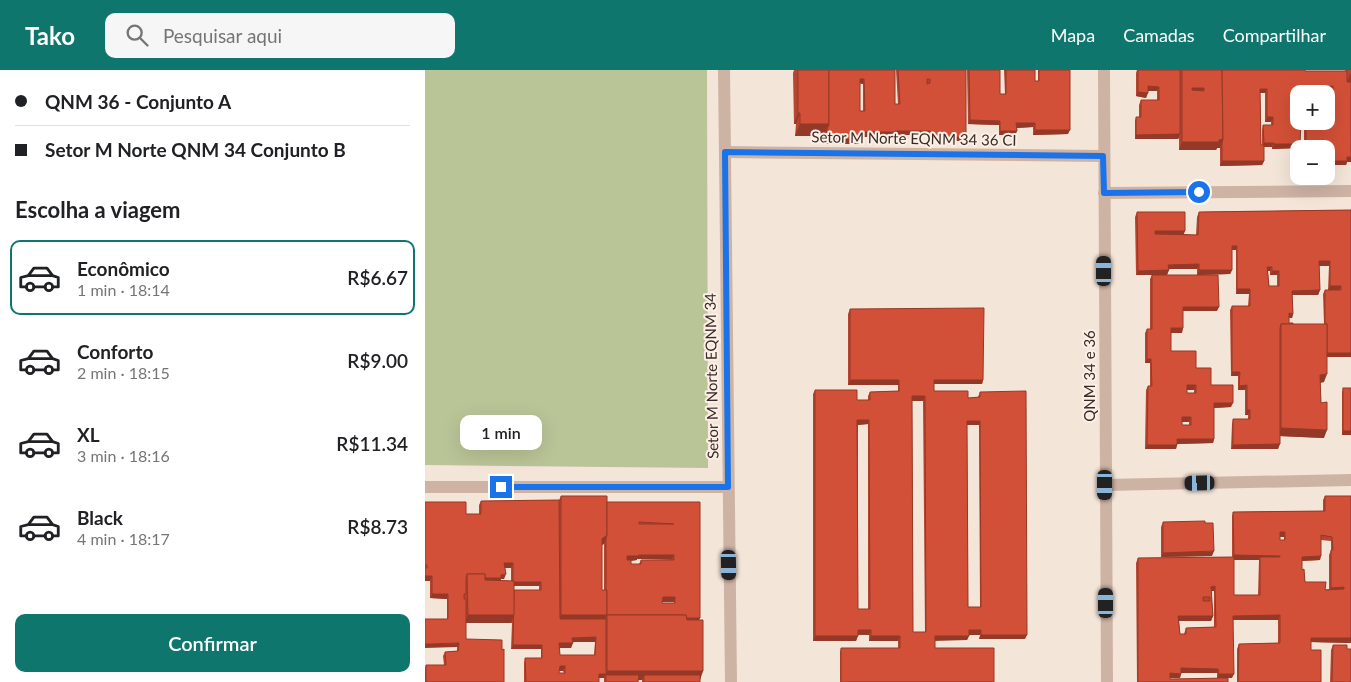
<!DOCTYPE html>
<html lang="pt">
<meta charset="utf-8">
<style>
:root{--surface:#fff;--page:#f6f6f6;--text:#202124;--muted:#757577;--line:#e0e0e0;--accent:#0f766e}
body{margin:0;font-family:Lato,sans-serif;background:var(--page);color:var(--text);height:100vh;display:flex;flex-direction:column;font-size:19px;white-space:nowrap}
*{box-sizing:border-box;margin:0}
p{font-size:16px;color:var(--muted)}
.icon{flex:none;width:28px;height:28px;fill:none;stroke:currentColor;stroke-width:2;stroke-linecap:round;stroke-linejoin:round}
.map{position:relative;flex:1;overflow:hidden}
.details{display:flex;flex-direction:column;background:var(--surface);width:425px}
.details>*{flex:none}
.banner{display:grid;align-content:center;height:110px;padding:0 15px;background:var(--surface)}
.tools{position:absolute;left:865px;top:15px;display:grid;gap:10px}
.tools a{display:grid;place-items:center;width:45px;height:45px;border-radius:10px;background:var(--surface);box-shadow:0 5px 20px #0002;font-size:25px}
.end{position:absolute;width:22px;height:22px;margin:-11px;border:6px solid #1a73e8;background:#fff;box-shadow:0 0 0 2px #fff}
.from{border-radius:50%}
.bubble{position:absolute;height:35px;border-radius:10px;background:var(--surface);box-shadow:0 5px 20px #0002;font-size:16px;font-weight:600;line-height:35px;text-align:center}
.car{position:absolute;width:15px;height:30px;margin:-15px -8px;border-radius:6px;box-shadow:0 0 4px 1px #0007;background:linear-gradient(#222 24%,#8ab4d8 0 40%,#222 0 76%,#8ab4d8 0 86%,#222 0)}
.banner b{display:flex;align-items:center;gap:18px;height:48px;font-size:19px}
.banner b+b{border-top:1px solid var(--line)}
.banner i{width:12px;height:12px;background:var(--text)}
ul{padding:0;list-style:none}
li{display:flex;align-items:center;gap:15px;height:75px;margin:0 10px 8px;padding:0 5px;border:2px solid transparent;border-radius:10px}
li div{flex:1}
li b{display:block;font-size:19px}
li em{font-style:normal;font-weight:600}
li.on{border-color:var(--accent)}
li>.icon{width:45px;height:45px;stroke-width:1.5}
h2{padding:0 15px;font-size:22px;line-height:60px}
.primary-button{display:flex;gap:10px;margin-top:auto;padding:10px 15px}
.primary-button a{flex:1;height:58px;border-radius:10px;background:var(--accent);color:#fff;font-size:20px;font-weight:600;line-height:58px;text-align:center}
header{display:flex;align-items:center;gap:30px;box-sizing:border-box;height:70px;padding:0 25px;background:var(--accent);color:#fff}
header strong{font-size:24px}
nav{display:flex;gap:28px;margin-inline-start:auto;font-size:18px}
.search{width:350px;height:45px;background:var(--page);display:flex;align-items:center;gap:12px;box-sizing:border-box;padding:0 18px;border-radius:10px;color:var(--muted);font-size:19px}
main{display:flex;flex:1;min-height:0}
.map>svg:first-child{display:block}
.green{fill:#b9c597}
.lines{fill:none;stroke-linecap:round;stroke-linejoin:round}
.minor{stroke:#cdb3a4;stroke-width:12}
.wall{fill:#b54530;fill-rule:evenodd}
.shaded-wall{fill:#943827}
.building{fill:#d35038;stroke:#943827;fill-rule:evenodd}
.route{stroke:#1a73e8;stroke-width:6}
.labels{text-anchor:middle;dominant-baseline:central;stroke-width:4;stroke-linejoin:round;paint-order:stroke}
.street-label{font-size:15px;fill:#382a26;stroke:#fbefe6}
</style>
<header>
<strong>Tako</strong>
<div class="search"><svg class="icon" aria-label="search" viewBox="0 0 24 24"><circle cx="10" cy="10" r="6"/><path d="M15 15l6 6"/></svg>Pesquisar aqui</div>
<nav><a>Mapa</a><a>Camadas</a><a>Compartilhar</a></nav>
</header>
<main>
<section class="details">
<div class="banner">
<b><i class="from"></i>QNM 36 - Conjunto A</b>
<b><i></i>Setor M Norte QNM 34 Conjunto B</b>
</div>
<h2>Escolha a viagem</h2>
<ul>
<li class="on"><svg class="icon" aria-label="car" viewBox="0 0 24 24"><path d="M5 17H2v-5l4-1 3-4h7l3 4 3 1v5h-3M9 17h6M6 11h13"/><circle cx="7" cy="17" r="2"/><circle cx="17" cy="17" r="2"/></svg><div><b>Econômico</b><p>1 min · 18:14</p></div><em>R$6.67</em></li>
<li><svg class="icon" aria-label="car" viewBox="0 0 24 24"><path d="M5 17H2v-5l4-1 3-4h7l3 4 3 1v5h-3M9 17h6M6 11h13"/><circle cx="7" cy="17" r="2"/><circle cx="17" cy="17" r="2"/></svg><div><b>Conforto</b><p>2 min · 18:15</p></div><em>R$9.00</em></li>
<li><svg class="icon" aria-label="car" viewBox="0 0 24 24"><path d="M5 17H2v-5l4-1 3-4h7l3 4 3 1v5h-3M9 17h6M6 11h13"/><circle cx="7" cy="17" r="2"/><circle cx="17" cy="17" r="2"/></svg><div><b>XL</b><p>3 min · 18:16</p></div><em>R$11.34</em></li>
<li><svg class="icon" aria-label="car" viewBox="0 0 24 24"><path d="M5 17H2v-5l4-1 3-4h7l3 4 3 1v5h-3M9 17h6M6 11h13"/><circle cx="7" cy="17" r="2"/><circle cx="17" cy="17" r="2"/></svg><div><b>Black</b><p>4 min · 18:17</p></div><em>R$8.73</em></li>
</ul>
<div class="primary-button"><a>Confirmar</a></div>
</section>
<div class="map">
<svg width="926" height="612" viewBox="0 0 926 612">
<rect width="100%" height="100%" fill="#f4e5d9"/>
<path class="green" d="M0,0H282L283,398L0,395Z"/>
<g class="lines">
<g class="minor">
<path d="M299,0L306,612"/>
<path d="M679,0L682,612"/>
<path d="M300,82L678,86"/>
<path d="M679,123L926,121"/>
<path d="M680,415L926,410"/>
<path d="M0,417H303"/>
</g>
</g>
<g class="wall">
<path d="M369,0H470V34H473L471,0H541L539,71H503L504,65H469L468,67H435L433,74H399V66H370L371,54H369L368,3ZM435,13L438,14V41H435Z"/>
<path d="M542,0H575V24H580L579,0H610V11H613V0H645L643,64L608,65V57L592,58V61L590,65H574V55L543,54Z"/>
<path d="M712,0H880V1H920V0H926V92H922L921,95L901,79H879V51H901L874,24L875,74L874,78L847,79V77H839V91L837,95L795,96V77L792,78L791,80H754V68L753,69H710V51L711,47H714V35L716,30H732V21H723L721,28L711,26V3ZM901,21H906V22L901,23ZM835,23H840V52H846V55H838L837,60V75H836Z"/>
<path d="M926,140V287H902L899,312L895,313L896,333L899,368L855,366L853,379H806L807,354L808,349H823V345H820V320H813V306H806L805,240L807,236H823L824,224H811V180H807V200L805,204L772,205V199H744L742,205L792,241H758L757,263H746V281L771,298L806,337L789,338V369L788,373L752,374L751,379H720L721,320L723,316H725V293H720V263L722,259H725V209L727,205H711L710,147L712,142L758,164L771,165L772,147L774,142ZM894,196H904L903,220H900L898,224L899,254H868L864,253V248H867L868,244L867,225H893L895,220ZM843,201H845V205H852V216H844ZM762,320H769V323H762ZM757,352H764V355H757Z"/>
<path d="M425,239L558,310L557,314H509V321L543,328L553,327L555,322L600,569H554L555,565H544L542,570H510V578L569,612H415V582L416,578H473V571H444V565H433L431,571H388V324L390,320L432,330H443V326L445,322L473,321V315H423V244ZM487,331H498L500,562H488ZM443,354V539H433V355ZM542,355H554L555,537H543Z"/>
<path d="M918,318L926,365H917V322Z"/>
<path d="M136,426L182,432H275L274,550L278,601L275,608V612H217V610H213V612H179V607V608H174V612H99V593L100,588H116V579H86L87,553H41V569L79,612H0V598L1,595H19L18,586L20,582L32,581V577L22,549V529L5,528V511H0V432L41,444H54V435L56,431L134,430ZM179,473V520H177V475ZM212,489H247L216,490L214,494H206V491L212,490ZM80,498H86V511H75L76,509H79ZM89,516H114V520H89ZM237,532H249V533H237ZM148,572H170L169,585H135L134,578H146ZM134,601H138L139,603H134Z"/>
<path d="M900,426H926V573L886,572V580L896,612H812V579L814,574L853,573V550H808L807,608H792V603H756L755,608H745V609L803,612H712L711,493L713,488L807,487V446L808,442L898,441V430ZM855,467H859V470H855ZM896,470L906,471V480L904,485V519L900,520L880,512L877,500V491L895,490ZM809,490H834L833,525H809ZM786,521H789V557L761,558L759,564H755L754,551H786L788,546Z"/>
<path d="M738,452L787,486L736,487V457Z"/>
<path d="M908,575L922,579L926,612H905L906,580Z"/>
</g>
<g class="shaded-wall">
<path d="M925,4H926V16H921Z"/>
<path d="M435,9H439L438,14L433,13Z"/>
<path d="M723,16L734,17L732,21H721Z"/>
<path d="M908,16L906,21H899L901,17Z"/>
<path d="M767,18H779L776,26H764Z"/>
<path d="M835,19H842L840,23H834Z"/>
<path d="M713,22L723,23L721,28L711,26Z"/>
<path d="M373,43H375L371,54H369Z"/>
<path d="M842,47H848L846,52H840Z"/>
<path d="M545,50L575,51L574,55L543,54Z"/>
<path d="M591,53H610L608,57L590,58Z"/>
<path d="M375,54H404L399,66H370Z"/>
<path d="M610,60H645L643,64L608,65Z"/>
<path d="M470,61H505L504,65H469L468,67H433L435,62Z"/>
<path d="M575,61H592L590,65H574Z"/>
<path d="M755,64L753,69H710L711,65Z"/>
<path d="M505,67H541L539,71H503Z"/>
<path d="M401,69H435L433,74H399Z"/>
<path d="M798,69L795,78H792L791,80H754L757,72Z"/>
<path d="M839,73H849L847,77H837Z"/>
<path d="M849,74H875L874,78L847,79Z"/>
<path d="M922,87H926V92H922L921,95H901V91Z"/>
<path d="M797,91H839L837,95L795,96Z"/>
<path d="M730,161H760L758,166H728Z"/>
<path d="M807,176H812L811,180H806Z"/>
<path d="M894,191H905L904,196H893Z"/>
<path d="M774,194L772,199H742L743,195Z"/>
<path d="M842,197H847L845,201H841Z"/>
<path d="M744,200L742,205H711L713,201Z"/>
<path d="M774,200H807L805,204L772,205Z"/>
<path d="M847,201H854L852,205H845Z"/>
<path d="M905,216H916L914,220H903Z"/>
<path d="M812,219H825L824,224H811Z"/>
<path d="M895,220L893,225H865L867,221Z"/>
<path d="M758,237H794L792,241H756Z"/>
<path d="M864,243L868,244L867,248H862Z"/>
<path d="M746,258H758L757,263H745Z"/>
<path d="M901,283H926V287H899Z"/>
<path d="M722,289H726L725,293H720Z"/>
<path d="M807,302H815L813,306H806Z"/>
<path d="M902,304L899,312L892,313L895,305Z"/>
<path d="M425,310H474L473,315H423Z"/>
<path d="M509,310H558L557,314H507Z"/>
<path d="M762,315H771L769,320H761Z"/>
<path d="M822,315L820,320H813L814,316Z"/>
<path d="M487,326H500L498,331H485Z"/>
<path d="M789,333H808L806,337L788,338Z"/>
<path d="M822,340H825L823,345H820Z"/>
<path d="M757,347H766L764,352H755Z"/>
<path d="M432,350H444L443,354L431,355Z"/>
<path d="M542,351H555L554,355H541Z"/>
<path d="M856,358L902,360L899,368L853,366Z"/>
<path d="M918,361H926V365H917Z"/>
<path d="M752,369H789L788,373L750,374Z"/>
<path d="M855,374L853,379H806L808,375Z"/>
<path d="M722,375H752L751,379H720Z"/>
<path d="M855,462H860L859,467H853Z"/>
<path d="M182,465L179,474L174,477L177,469Z"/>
<path d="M789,481L787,486L736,487L738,483Z"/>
<path d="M214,485H249L247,489H212V490L201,491L202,486Z"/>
<path d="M809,485L855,486L854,490L835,487L834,490H807Z"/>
<path d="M896,486L895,490L875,491L877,487Z"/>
<path d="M79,493H88L86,498H78Z"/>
<path d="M81,504L79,509H76L74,513L42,512L76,505Z"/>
<path d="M0,506H7L5,511H0Z"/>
<path d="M88,512H116L114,516H86Z"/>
<path d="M790,516L789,521H784L786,517Z"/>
<path d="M919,517L917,522H904L906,518Z"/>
<path d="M7,524H23L22,529L5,528Z"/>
<path d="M238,527H250L249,532H236Z"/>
<path d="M43,545H89L86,553H40Z"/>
<path d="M136,545H182L179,553H133Z"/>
<path d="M855,545L853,550H807L808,546Z"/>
<path d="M753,546H788L786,551H752Z"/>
<path d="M275,548L273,553L182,549Z"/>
<path d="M433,560H446L444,565L431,564Z"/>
<path d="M544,560H556L555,565H542Z"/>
<path d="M556,565H602L600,569H554Z"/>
<path d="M390,566H433L431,571H388Z"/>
<path d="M446,566H475L473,571H444Z"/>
<path d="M510,566H544L542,570L508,571Z"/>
<path d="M171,567L170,572H146L147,568Z"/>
<path d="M886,568H926V573L884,572Z"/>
<path d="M34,573L32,577L0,578V574Z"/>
<path d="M134,573H148L146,578H133Z"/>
<path d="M88,575H117L116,579H86Z"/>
<path d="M135,596H140L138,601H133Z"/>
<path d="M756,598L793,599L792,603H755Z"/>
<path d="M182,601H278L275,610L219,605L217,610H181V605Z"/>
<path d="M745,603L756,604L755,608H743Z"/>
<path d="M174,604H181L179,608H172Z"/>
<path d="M794,604H809L807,608H792Z"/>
</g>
<g class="building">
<path d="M373,0H404V54H375V43H373Z"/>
<path d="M404,0H470V34H475L473,0H541V67H505V61H470V62H435V69H401V62L404,54ZM435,9H439L440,41H435ZM502,9H505V13L502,14Z"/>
<path d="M544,0H575V24H581V0H610V11H614V0H645V60H610V53H591L592,61H575V51L545,50Z"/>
<path d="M713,0H755V64L711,65V47H716V30H734V17L723,16V23L713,22Z"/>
<path d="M757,0H797L798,69L794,70V72H757ZM767,18H779V21L767,20Z"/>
<path d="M797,0H880V1H922V12H926V87H922V91H901V79H881V51H901V24H874V51H876L875,74H849V73H839L838,55H848V47H842V19H835L836,75H839V91H797V73L798,69ZM908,16V22L901,23V17Z"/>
<path d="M926,140V283H902V254H900V220H916V216H905V191H894L895,220L867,221L868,244L864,243V253H868V254H856L855,258V374L808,375V349H825V340H822V315L814,316L815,302H807V236H825V219H812V176H807V200H774V194L743,195L744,200L713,201L712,142H760V161H730V164L773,165L774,142ZM842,197H847V201H854V216H844Z"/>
<path d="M727,205H793L794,237H758V258H746V281H771V298H786V315H808V333H789V369H752V375H722L723,316H727L726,289H722V259H727ZM762,315H771V323H762ZM757,347H766V355H757Z"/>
<path d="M559,238L558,310H509V321H543V328L555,327V322L601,321L602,565H556V560H544V566H510V578H569V612H416V578H475V566H446V560H433V566H390V320H432V330H445V322L474,321V310H425V239ZM487,326H500L501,562H488ZM432,350H444L445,539H433ZM542,351H555L556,537H543Z"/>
<path d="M856,254H902V304L895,305L896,333L902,332V360L856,358Z"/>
<rect x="918" y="318" width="8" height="43"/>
<path d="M136,426H182V465L177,469V520H182V545H136Z"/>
<path d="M900,426H926V568H886V580H896V612H813L814,574L855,573V545L808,546L809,604H794L793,599L756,598V604L745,603V609L803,608V612H713V488L809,487V525H835V487H855V486L809,485L808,442L900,441ZM855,462H860V470H855ZM896,465L907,467L908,480H906V518L919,517V519L900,520L901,512H880L879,499L877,500V487L896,486ZM790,516L791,557L761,558V564H755L753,546H788L786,517ZM778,527H785V531H778Z"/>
<path d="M134,430L135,549H181V604H174V612H101L100,588H117V575H88L89,520H116V512H89V511H88V493H79L81,504L76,505V508H60V504H42L41,508V524H39V529H41V569L77,570V580L79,579V612H1V595H21L20,582L33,581L34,573L0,574V549H23V524H7V506H0V498H2V495H0V432H41V444H56V431ZM171,567L170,585H135L134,573H148L147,568ZM135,596H140V603H134Z"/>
<path d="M182,432H275V548H262L261,545H182V520H181V469L182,465ZM214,452L249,454H214ZM214,485H249V490H216V494H206V490H202V486H213ZM238,527H250V533H237Z"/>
<path d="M780,451V453H788L789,481L738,483V452Z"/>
<path d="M42,504H60V510L89,511V545H43Z"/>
<path d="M182,545H261L262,550H278V601H182Z"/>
<path d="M908,575H922V579H926V612H907Z"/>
<path d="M181,605H214L213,612H181Z"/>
<rect x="219" y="605" width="56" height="7"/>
</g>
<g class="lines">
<path class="route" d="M76,417H303L300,82L678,86L679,123L774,122"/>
</g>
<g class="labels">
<g class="street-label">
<text transform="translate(489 68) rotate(1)">Setor M Norte EQNM 34 36 CI</text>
<text transform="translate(286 306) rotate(-91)">Setor M Norte EQNM 34</text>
<text transform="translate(664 306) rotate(-90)">QNM 34 e 36</text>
</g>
</g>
</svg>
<div class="tools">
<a>+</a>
<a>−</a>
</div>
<i class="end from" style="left:774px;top:122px"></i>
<i class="end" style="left:76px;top:417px"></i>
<div class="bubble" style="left:35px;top:345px;width:82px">1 min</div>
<i class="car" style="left:679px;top:201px;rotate:0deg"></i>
<i class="car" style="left:775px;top:413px;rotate:269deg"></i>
<i class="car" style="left:680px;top:415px;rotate:180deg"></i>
<i class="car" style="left:304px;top:495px;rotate:179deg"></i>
<i class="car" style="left:681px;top:533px;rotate:0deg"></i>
</div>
</main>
